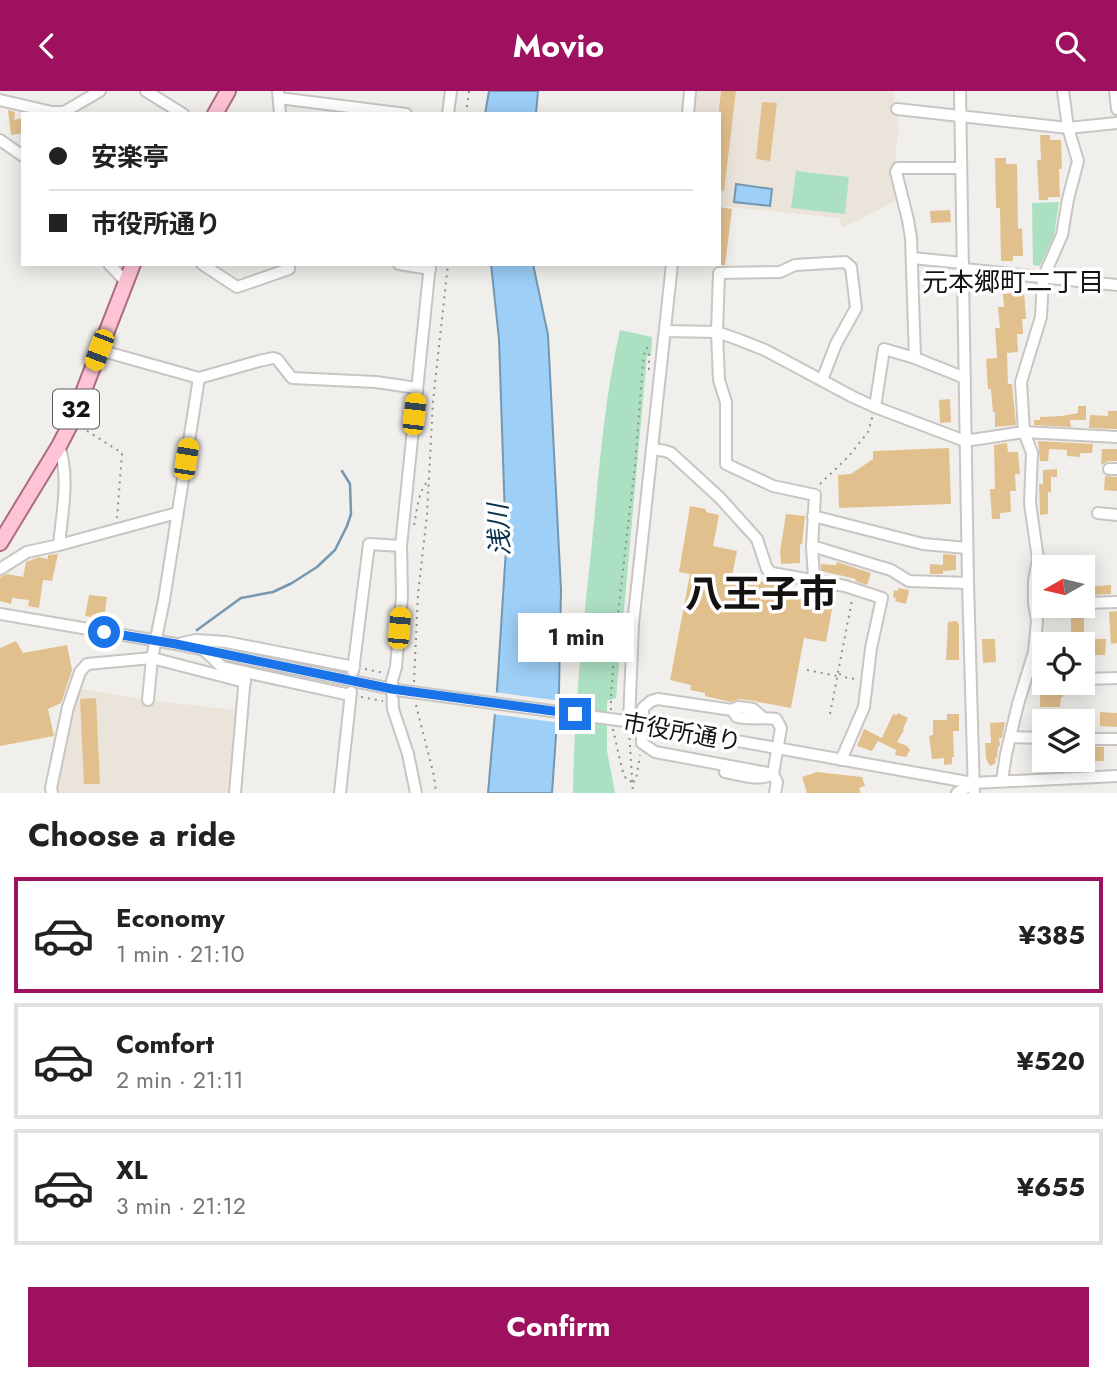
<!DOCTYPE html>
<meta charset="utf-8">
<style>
:root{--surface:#fff;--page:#f2f2f2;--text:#222;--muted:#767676;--line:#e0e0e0;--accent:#9e115e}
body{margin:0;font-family:Jost,"Noto Sans JP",sans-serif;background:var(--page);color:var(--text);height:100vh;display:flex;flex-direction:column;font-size:26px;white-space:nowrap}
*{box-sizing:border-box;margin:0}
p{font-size:23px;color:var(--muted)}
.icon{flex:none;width:38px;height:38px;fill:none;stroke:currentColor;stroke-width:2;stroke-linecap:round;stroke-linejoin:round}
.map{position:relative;height:702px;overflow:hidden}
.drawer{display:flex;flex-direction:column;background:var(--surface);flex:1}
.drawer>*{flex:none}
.top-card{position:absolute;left:21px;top:21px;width:700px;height:154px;border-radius:0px;box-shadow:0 4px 18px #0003;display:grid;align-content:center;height:154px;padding:0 28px;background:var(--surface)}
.needle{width:46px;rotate:262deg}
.controls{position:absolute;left:1032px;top:464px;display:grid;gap:14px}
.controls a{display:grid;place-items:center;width:63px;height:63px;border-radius:0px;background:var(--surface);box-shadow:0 4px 18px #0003;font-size:35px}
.end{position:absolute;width:32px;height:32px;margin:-16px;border:9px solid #1a73e8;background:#fff;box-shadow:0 0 0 4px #fff}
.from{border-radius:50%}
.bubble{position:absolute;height:49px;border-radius:0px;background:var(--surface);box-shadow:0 4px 18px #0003;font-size:23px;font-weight:700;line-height:49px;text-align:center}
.car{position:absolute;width:21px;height:42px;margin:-21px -10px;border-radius:9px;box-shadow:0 0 5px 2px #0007;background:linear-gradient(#f5c518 24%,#345 0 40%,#f5c518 0 76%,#345 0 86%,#f5c518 0)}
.top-card b{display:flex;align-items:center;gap:24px;height:66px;font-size:26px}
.top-card b+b{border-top:2px solid var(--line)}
.top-card i{width:18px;height:18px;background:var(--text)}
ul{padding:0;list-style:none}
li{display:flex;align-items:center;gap:21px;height:116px;margin:0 14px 10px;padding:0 14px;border:4px solid var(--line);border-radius:0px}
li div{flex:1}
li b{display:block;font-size:26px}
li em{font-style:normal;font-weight:700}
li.current{border-color:var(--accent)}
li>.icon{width:63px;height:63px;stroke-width:1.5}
h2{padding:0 28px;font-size:32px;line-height:84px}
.primary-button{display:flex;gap:14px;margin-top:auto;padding:14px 28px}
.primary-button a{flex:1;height:80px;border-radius:0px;background:var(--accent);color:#fff;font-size:28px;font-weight:700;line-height:80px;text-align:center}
header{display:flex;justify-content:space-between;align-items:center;height:91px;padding:0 28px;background:var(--accent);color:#fff;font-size:32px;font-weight:700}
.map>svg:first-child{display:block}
.built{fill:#ebe4da}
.green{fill:#ace0c3}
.water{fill:#9dcff7;stroke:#7497b2;stroke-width:2}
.pier{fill:#f1efeb}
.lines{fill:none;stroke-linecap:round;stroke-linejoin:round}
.stream{stroke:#7497b2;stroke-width:2.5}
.building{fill:#e2c08d}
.minor-casing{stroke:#c8c5c2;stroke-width:14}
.major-casing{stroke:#ac6c7f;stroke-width:18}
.path{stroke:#91908d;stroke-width:2;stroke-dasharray:2 5;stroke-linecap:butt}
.minor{stroke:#fff;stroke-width:10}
.major{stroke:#fec4d6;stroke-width:14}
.minor-bridge-casing{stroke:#c8c5c2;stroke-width:14;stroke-linecap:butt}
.minor-bridge{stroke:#fff;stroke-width:10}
.route{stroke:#1a73e8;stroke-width:9}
.labels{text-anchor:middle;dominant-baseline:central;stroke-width:7;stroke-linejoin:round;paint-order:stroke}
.shield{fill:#fff;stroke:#5a5a59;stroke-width:2}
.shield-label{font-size:23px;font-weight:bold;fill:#141312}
.street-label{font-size:24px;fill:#141312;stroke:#fff}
.neighbourhood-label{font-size:26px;fill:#141312;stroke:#fff}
.water-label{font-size:26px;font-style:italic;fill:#07304a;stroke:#fff}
.town-label{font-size:38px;font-weight:bold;fill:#141312;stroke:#fff}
</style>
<header><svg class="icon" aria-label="back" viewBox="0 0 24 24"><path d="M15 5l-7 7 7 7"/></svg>Movio<svg class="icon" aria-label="search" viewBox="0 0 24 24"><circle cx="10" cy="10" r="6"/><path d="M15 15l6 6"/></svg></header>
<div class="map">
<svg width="1117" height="702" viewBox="0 0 1117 702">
<rect width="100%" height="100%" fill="#f1efeb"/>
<g class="built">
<path d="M695,0H893L899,39L896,56V81L899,108L843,137L839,127L719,115V23H693Z"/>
<path d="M75,597L151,609L241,620L235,702H52Z"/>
</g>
<g class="green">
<path d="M796,80L849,86L845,123L791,117Z"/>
<path d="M1059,111L1054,145L1040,175L1033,174L1032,112Z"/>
<path d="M620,239L652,246L651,264L647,265L616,607L607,610V660L615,702H573C574,618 583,535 592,451C599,380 604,309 620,239Z"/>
</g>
<g class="water">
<path d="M489,0H538L536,23H485Z"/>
<path d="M736,93L772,98L770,115L734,111Z"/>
<path d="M491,173H533L548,244L561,499L559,601L552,702H488L497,599L506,458L499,248Z"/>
</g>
<path class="pier" d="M493,601L562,610L561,632L492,623Z"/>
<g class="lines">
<path class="stream" d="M197,539L241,507L273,501L292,492L317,476L335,459L347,435L351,423L350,393L342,380"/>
</g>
<g class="building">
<path d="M721,0H736L724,100L719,99V19Z"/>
<path d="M762,11L777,12L770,70L756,68Z"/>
<path d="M8,19L15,21L14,29L23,27V42L11,44Z"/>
<path d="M1040,44H1050V49H1061L1062,78H1059L1060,106H1048V109H1039L1037,69H1041Z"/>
<path d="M995,67H1006V73H1017L1018,138L1022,137L1023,165H1013V170H1001L1000,117H996Z"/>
<path d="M719,116L732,118L725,174H719Z"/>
<path d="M950,119L951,131L931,132L930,120Z"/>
<path d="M1024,201L1026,228H1022L1023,243H1017L1018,261L1007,262L1008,293H1012L1016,334L995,336V321H993L991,298H988L986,268L997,267L995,237H1000L998,216H1004L1003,203Z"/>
<path d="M950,308L951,331L940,332L939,309Z"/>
<path d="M1078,315H1086V329H1070L1071,336L1034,334V329H1040V326L1062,325L1078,322Z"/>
<path d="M1108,320H1117V338L1089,337L1090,324L1108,325Z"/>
<path d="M1038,350L1093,353L1092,362H1080V366L1067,365V359L1050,358L1049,359L1048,370H1040Z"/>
<path d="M1007,352L1008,361H1018L1020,383H1015L1016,400H1010L1011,421L1000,422V428H992L990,398H995L994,354Z"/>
<path d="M949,357L951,413L839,417L838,384L851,383L873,368V360Z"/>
<path d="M1102,358H1117V370H1108L1101,374Z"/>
<path d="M1057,378V386H1051V401H1048V423L1040,424L1039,393H1043V379Z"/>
<path d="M1105,385L1117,386V400L1104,399Z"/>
<path d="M690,415L706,418V421L719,424L713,455L737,460L732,485L777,493L776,497L834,507L826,551L804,547L791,617L754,610L739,608L731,611L705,605V602L690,599L691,594L670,589L690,483L679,481Z"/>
<path d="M786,423L805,425L802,454L800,453V472L781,473L780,461Z"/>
<path d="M58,463L52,490L43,489L39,517L28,515L29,509L12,507L11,513L0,510V486L7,483L23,486L26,471L39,466L48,468V464Z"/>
<path d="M943,463L956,464V479L943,480V483H930V473L943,474Z"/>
<path d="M837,471L871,482L867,494L855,490L856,488L821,480V473L836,474Z"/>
<path d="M1111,494V503L1083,504V496Z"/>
<path d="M898,497L909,499L906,513L895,510L896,507L893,506L894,499L898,500Z"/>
<path d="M89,504L107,506L104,528L85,525Z"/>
<path d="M1117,520V552L1111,553L1109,521Z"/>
<path d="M1071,525H1084V548H1106L1105,564H1093V558H1083V553H1071Z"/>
<path d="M956,530L959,533V569H946L948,531Z"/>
<path d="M982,548H995L996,571L983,572Z"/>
<path d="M16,550L23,562L67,554L72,579L61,612L48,618L54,645L0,655V557Z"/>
<path d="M1043,592H1064L1065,602H1063V606H1061L1060,616H1040V604H1043Z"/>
<path d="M96,607L100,693H84L80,608Z"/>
<path d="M1100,621L1117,622V636L1100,635Z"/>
<path d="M898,622L908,627L903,638L904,639L897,651L907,655L910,659L906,666L895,664L896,659L878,650L879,648L872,660L857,655L864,638L882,647L893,623L897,624Z"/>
<path d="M947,623H959V640H953L954,666H952V673L944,674V667L932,668L929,645L933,644V629H947Z"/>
<path d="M1005,631L1002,647H999L1000,654L998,656L997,667H995L996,672L990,675L986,668L985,652H991L990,632Z"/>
<rect x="1083" y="656" width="21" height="14"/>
<path d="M817,681L862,686L865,695L859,697L861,702H807L802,686Z"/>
</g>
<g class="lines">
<defs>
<g id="minor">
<path d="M146,0L183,23"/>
<path d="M278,0L280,23"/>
<path d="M960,0L968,492L974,702"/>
<path d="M1115,0L1117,18"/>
<path d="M279,7L406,23"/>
<path d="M0,9L52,21H64L100,0"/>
<path d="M897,18L1068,37L1117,32"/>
<path d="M448,23L451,0"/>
<path d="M688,23L690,0"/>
<path d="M0,49L23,65"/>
<path d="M912,167L963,172"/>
<path d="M109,173L126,191"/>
<path d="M202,173L237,196L289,178V173"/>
<path d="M399,173L430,178"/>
<path d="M964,178L1117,194"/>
<path d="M665,240L717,241L737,248L765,259L853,306L875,316L965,350L1024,341L1117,346"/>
<path d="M99,259L199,287L259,270L273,267L277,268L292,287L376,291L417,297"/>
<path d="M915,267L965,287"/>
<path d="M875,316L884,258L915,267L911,147L908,129L896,81L898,77H961"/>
<path d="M59,355C70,386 62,422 59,454"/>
<path d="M653,358L665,360L671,362L720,407L757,448L767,478L772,482L845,495L882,507L871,557L864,616L841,669"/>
<path d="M1109,378H1117"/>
<path d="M1098,422L1117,424"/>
<path d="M813,425L923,453L967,457"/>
<path d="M812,455L891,479L909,490L968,492"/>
<path d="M0,478L27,461L59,454L177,422"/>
<path d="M814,488L812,455L815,404L773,395L726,373V311L719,289L717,241L719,182L780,181L795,174L845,171L851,176L856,217L836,253L822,289"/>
<path d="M1083,512L1117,511"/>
<path d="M0,523L176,553L397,599"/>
<path d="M182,552L196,549L226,551L354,576"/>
<path d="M205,560L222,576L350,604"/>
<path d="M353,580L369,453L401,455"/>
<path d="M1083,588L1117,587"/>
<path d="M148,609L152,567L164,509L199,287"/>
<path d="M643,622V617L651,610L658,608L732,619"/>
<path d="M762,626L753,618L738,616L732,619L737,626C750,629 762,626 776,628L781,637L773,683L777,691L775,702"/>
<path d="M625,630L973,692L1117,685"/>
<path d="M629,631L633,533L672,173"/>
<path d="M642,645V652L655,661L773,683"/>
<path d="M1011,646L1045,647"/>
<path d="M1083,648H1117"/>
<path d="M725,681C741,684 756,690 771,684"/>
<path d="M1002,690L1006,663L1018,613L1034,561L1037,530L1034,512V490L1038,468L1030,412L1032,362L1024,341L1021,291L1041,226L1043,187L1062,144L1068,108L1078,70L1068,37L1063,0"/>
<path d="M52,702L51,697L68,616L80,581L87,573L152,567L245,591"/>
<path d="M235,702L245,585"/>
<path d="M340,702L351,601"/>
<path d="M416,702L408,663L393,618L392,590L396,576L402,505L401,455L430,173"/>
<path d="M957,702L973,692"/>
</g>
<g id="major">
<path d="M215,23L228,0"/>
<path d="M0,452L59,355L72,330L133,173"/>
</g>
</defs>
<use href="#minor" class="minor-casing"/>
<use href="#major" class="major-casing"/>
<g class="path">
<path d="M466,23L469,0"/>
<path d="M81,336L122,362L117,427"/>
<path d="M820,393L849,365L868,341L873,324"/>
<path d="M414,434C417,420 418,400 428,390"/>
<path d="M365,578L384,582"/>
<path d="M807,579L837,585L838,582L847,587L855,588"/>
<path d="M414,591L418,503L427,424L433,310L448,173"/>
<path d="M361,606L383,610"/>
<path d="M416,614L434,685L436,702"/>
<path d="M611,619V604L617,531L635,374L643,272L645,258L647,257L649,264V282"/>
<path d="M830,623L852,509"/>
<path d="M613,638L622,678L626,688L632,691"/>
<path d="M629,640L633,702"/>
<path d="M633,691L636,689L640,664"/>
</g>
<use href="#minor" class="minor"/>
<use href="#major" class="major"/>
<defs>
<path id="minor-bridge" d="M397,599L625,630"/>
</defs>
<use href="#minor-bridge" class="minor-bridge-casing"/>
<use href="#minor-bridge" class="minor-bridge"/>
</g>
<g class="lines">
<path class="route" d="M104,541L176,553L392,598L575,623"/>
</g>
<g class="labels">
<rect class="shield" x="53" y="298.5" width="46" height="39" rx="5"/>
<g class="shield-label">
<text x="76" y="318">32</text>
</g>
<g class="street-label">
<text transform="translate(682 641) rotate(10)">市役所通り</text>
</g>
<g class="neighbourhood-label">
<text x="1013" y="191">元本郷町二丁目</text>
</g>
<g class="water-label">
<text transform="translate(499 439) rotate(-93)">浅川</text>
</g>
<g class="town-label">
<text x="761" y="502">八王子市</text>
</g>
</g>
</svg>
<div class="controls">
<a><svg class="needle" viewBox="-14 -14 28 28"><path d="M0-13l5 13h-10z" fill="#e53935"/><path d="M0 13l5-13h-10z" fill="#767676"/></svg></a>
<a><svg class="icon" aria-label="locate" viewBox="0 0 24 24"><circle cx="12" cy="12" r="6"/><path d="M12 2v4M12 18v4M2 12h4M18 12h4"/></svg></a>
<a><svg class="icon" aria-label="layers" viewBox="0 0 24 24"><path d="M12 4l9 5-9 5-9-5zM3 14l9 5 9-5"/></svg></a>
</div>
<i class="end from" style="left:104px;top:541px"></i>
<i class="end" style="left:575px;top:623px"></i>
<div class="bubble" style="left:518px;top:522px;width:116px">1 min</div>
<i class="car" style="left:99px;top:259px;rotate:201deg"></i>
<i class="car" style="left:414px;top:323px;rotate:6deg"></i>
<i class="car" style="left:186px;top:368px;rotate:9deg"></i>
<i class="car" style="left:399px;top:537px;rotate:5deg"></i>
<div class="top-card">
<b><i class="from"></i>安楽亭</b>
<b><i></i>市役所通り</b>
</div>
</div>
<section class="drawer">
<h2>Choose a ride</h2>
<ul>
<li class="current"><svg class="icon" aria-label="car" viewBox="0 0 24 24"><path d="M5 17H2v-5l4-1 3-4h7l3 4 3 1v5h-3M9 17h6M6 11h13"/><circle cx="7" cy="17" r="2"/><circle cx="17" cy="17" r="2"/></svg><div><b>Economy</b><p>1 min · 21:10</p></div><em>¥385</em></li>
<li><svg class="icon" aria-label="car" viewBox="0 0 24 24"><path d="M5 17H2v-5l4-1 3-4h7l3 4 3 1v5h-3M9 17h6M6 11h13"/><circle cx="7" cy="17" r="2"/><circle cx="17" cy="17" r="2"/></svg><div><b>Comfort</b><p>2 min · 21:11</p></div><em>¥520</em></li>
<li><svg class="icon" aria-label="car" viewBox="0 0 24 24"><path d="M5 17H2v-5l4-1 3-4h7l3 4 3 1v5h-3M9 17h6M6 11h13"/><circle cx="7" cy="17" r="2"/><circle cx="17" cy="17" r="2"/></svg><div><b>XL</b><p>3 min · 21:12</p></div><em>¥655</em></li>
</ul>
<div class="primary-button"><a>Confirm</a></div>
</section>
